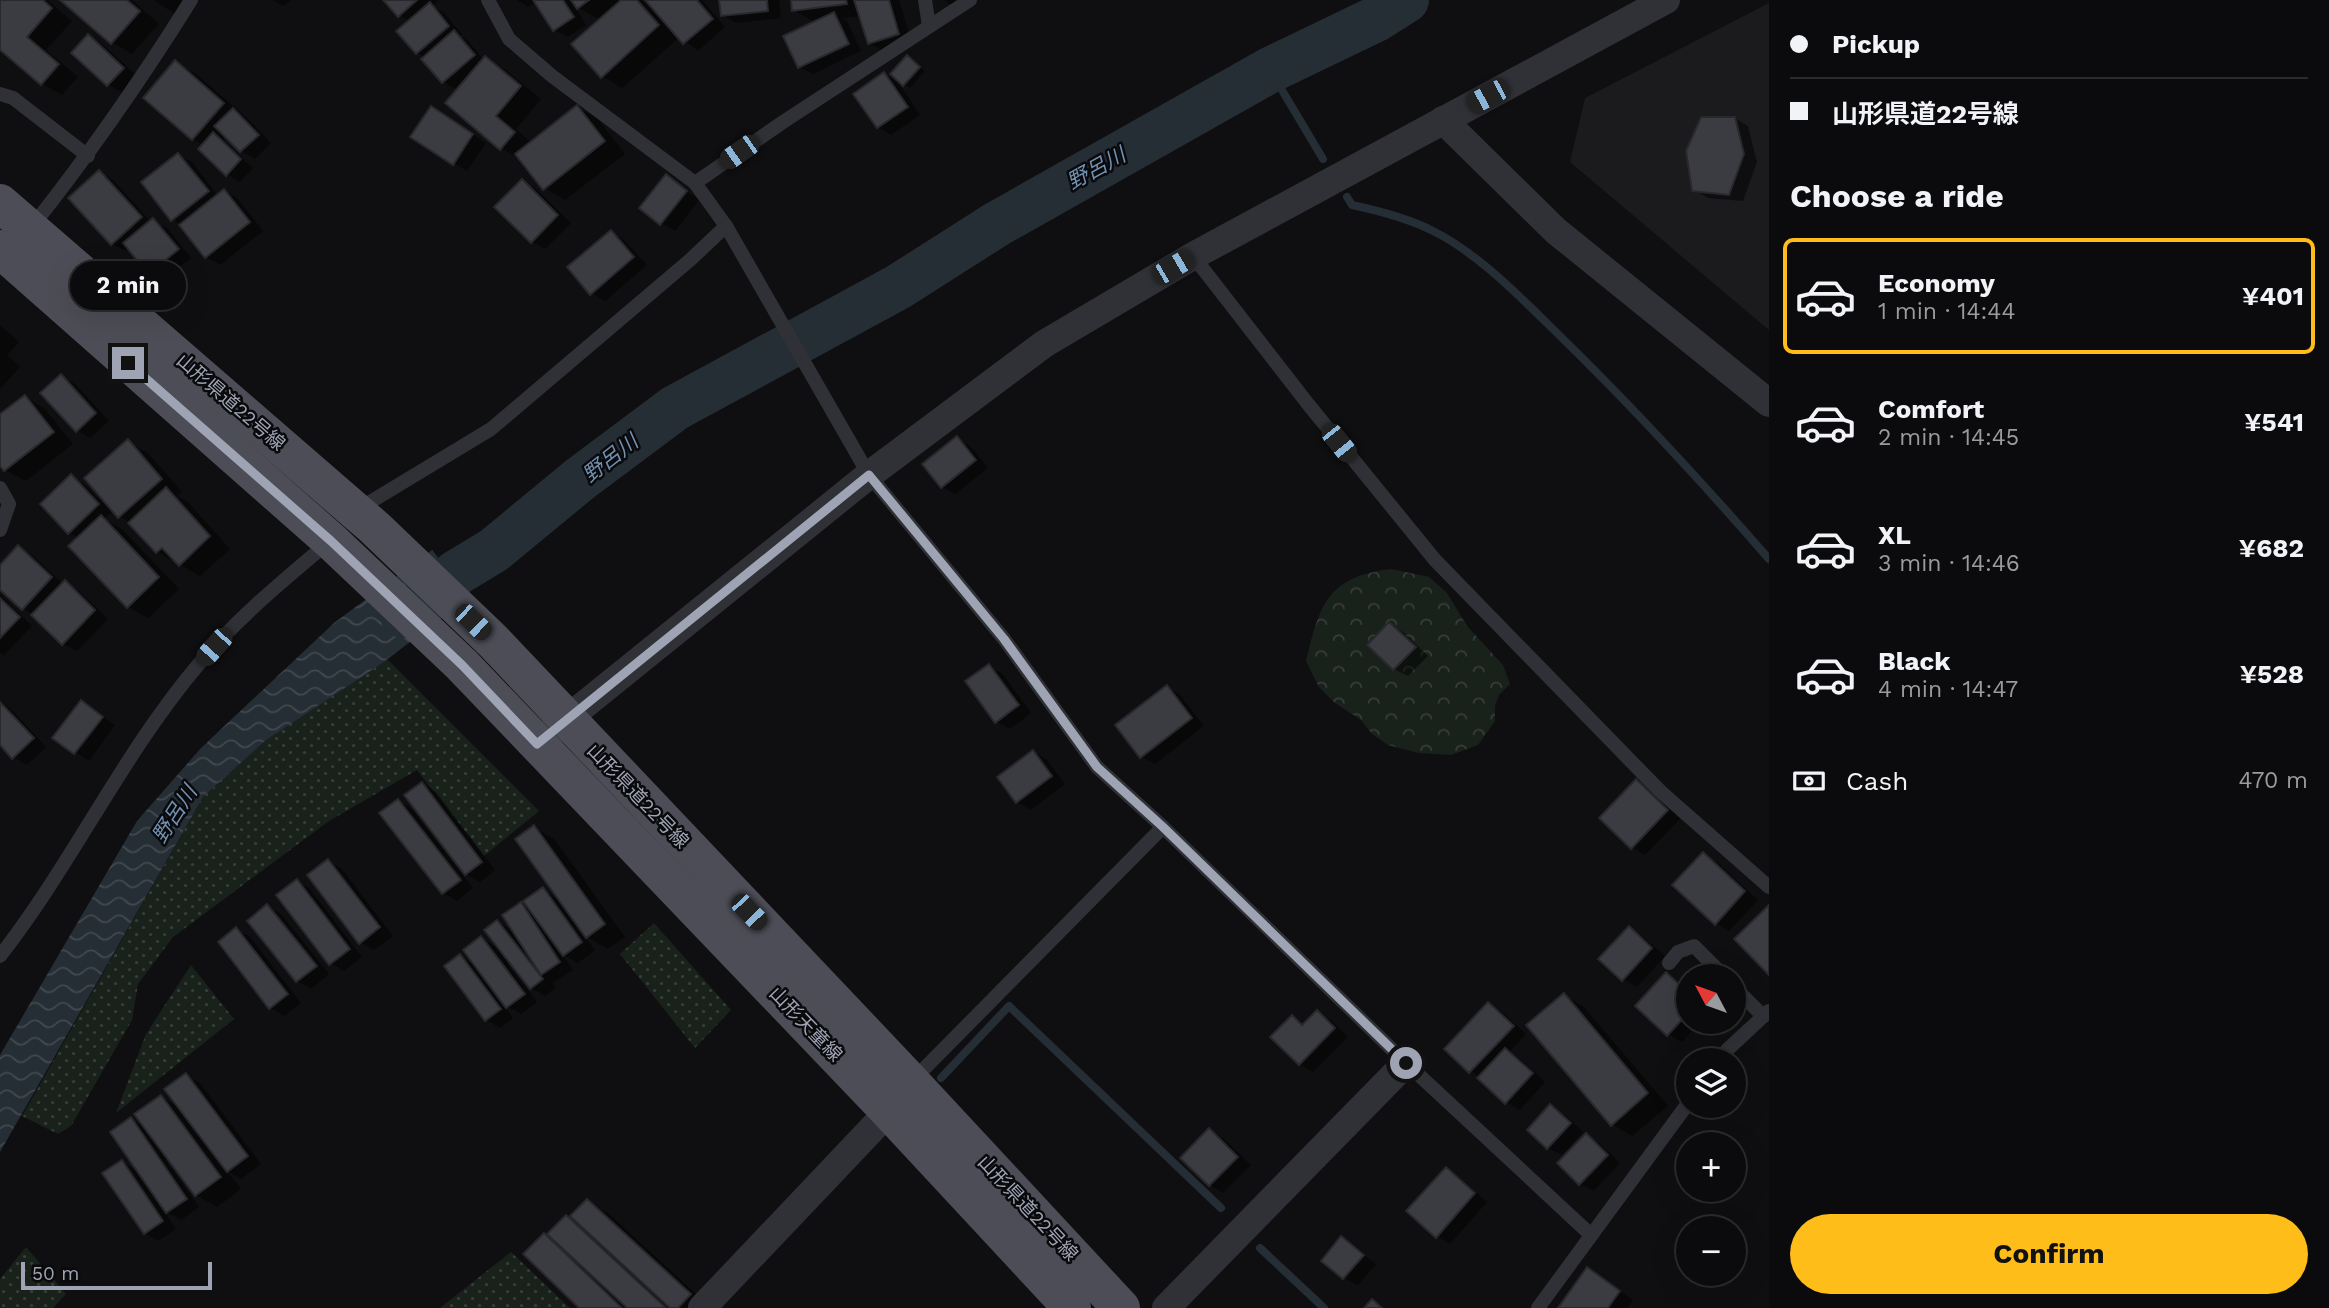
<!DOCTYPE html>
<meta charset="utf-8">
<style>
:root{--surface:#0b0b0d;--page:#19191b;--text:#f1f3f6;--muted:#9a9b9d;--line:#2b2b2e;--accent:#ffbd19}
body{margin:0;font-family:"Work Sans","Noto Sans JP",sans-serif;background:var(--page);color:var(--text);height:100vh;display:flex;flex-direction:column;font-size:26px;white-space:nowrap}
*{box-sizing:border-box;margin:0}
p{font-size:23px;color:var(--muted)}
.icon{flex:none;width:38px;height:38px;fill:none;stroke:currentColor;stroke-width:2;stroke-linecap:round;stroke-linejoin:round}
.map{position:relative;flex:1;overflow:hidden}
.details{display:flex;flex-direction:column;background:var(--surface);width:560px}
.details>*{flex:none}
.guide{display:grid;align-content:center;height:154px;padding:0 21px;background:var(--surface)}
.needle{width:46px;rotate:311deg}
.tools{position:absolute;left:1676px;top:964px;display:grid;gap:14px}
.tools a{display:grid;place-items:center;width:70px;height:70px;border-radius:50%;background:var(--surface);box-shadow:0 7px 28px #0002,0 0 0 2px var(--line);font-size:35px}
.scale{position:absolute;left:21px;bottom:18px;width:191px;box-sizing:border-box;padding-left:7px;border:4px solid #9fa4b4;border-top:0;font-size:19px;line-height:24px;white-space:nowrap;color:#9fa4b4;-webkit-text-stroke:5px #0a0a0c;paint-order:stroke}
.end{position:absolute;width:32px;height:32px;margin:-16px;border:9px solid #9fa4b4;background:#111;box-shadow:0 0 0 4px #111}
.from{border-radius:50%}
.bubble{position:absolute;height:49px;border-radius:24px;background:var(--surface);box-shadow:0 7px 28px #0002,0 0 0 2px var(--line);font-size:23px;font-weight:700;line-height:49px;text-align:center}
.car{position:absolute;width:21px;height:42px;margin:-21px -10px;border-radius:9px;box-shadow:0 0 5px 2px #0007;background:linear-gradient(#222 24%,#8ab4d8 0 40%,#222 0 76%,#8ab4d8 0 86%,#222 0)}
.guide b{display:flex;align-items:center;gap:24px;height:66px;font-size:26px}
.guide b+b{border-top:2px solid var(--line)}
.guide i{width:18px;height:18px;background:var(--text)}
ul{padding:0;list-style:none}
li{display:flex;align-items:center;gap:21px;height:116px;margin:0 14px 10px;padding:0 7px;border:4px solid transparent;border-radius:10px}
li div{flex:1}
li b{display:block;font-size:26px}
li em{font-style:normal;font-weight:700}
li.active{border-color:var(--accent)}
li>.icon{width:63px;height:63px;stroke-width:1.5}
h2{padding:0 21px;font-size:32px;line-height:84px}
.pay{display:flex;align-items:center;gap:18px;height:77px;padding:0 21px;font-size:26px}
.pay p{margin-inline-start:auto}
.button{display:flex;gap:14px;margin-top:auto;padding:14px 21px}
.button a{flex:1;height:80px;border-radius:42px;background:var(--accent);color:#111;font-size:28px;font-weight:700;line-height:80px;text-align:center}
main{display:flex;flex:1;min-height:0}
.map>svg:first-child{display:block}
.built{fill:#1b1b1e}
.grass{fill:url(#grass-dots)}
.forest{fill:url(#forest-crowns)}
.water{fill:url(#water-waves)}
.shadow{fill:#0007}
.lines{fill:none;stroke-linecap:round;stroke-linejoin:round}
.stream{stroke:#252d35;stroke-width:8}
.river{stroke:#252d35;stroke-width:46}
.building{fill:#3b3c42;stroke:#29292d;stroke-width:2}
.service{stroke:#303136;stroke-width:14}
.minor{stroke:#303136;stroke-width:28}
.primary{stroke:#4c4d56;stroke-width:38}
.route{stroke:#9fa4b4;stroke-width:9}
.labels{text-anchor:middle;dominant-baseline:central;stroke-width:5;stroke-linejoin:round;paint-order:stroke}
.street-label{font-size:19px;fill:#9fa4b4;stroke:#0a0a0c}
.water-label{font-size:21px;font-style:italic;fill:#7191b3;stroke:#0a0a0c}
</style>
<main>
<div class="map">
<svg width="1769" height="1308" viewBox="0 0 1769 1308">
<defs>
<pattern id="grass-dots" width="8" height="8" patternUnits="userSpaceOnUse" patternTransform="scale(1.75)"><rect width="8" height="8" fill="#19211b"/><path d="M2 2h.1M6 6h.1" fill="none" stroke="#373e3a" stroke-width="1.8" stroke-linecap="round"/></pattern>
<pattern id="forest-crowns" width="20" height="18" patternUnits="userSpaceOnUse" patternTransform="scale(1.75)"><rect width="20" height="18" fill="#19211b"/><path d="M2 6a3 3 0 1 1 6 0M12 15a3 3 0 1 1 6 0" fill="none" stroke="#373e3a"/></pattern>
<pattern id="water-waves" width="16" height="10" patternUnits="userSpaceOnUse" patternTransform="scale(1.75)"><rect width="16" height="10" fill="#252d35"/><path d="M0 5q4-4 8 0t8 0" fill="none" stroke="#414850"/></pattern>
</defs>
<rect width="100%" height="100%" fill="#0f0f11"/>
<path class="built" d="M1769,3V330L1570,162L1585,98Z"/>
<g class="grass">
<path d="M387,659L539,811L484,856L417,770L329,821L173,937L138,984L132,1020L71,1126L58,1134L22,1116L203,797L265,741Z"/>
<path d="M654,923L731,1010L695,1048L620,954Z"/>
<path d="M191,965L234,1019L116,1113L146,1034Z"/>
<path d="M26,1247L66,1294L53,1308H0V1279Z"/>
<path d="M511,1252L570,1308H440Z"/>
</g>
<path class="forest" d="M1391,569L1429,577L1447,593L1467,626L1503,665L1510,684L1499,695L1495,706V721L1478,745L1451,755L1419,753L1388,745L1372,734L1361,720L1335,703L1319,687L1306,661C1320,604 1327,577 1391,569Z"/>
<path class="water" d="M432,550L470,597L378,666L265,741L203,797L0,1152V1055L137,821L201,748L334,623Z"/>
<g class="shadow">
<path d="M0,0H47L72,21L46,50L78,77L62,95L42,84L0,48Z"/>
<path d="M63,0H132L159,24L132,54L112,42Z"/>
<path d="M154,0H188L175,14Z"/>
<path d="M272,0H292L283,6Z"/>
<path d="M386,0H439L432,6L443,12L462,34L460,36L467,40L484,60L486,58L506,70L541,99L516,129L532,143L577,107L598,119L625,154L565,200L544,188L522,160L501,148L458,90L443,82L425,57L417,53L410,21L399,15Z"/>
<path d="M517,0H641L653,7L647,0H702L725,27L698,51L680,37L622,88L602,76L600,20L574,5L586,25L568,37L554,30L536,2L528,7Z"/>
<path d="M721,0H779L781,18L736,23L723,15Z"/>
<path d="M792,0H899L912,42L883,51L869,43L861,16L842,18L847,21L861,51L813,74L799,67L815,22L793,10Z"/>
<path d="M944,0H974L959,10Z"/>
<path d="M89,36L102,44L137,76L121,92L108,85Z"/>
<path d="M907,57L925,71L910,88L904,84Z"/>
<path d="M175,63L196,74L247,118L271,143L255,159L241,151L226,136L223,140L253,168L240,182L227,174L203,145L193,139Z"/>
<path d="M884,74L898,82L920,115L891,135L878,127Z"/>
<path d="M445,116L486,143L467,171L454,163Z"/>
<path d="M1735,118L1748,126L1757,162L1743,201L1708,198L1694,190Z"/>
<path d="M178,155L192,162L218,196L224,191L238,199L263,231L220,265L206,257L180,224L172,219Z"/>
<path d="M100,172L113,180L151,222L153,221L167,228L191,258L163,280L150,273L129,248L126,251L112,244Z"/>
<path d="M666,176L699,200L675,231L661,223Z"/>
<path d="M522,181L536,189L571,223L545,249L532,242Z"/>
<path d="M611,232L624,240L647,265L605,301L592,293Z"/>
<path d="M0,325L19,342L7,355L20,367L0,389Z"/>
<path d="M61,376L75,384L109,421L90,438L77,430Z"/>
<path d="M25,397L45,409L73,444L26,481L5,470L0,463V417Z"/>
<path d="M957,439L970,446L988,468L955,494L942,487Z"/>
<path d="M128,442L148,453L182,492L177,496L187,501L230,549L200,576L157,552L129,522L119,516Z"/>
<path d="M71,476L84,484L112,512L104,519L122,529L179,589L148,618L128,607L79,538L70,533L42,504Z"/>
<path d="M19,548L32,555L63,584L65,582L78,590L108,619L77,651L63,644L34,615L23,608L0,587V568Z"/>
<path d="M0,594L32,626L4,655L0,653Z"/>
<path d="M1389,624L1403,632L1428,656L1408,676L1394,669Z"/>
<path d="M989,666L1003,674L1031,713L1010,729L996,721Z"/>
<path d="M1167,687L1180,695L1204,726L1155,764L1141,757Z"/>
<path d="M0,702L10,708L46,747L27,765L13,757L0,743Z"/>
<path d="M81,702L115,725L89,761L54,737Z"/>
<path d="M1034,752L1047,760L1065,784L1031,810L1017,802Z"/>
<path d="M1637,782L1650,789L1680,819L1645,855L1632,847Z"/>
<path d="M422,784L436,792L495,870L480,882L463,872Z"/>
<path d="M398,801L411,808L473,888L457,901L443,893Z"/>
<path d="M534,827L554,839L625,937L608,949L583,935L595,950L578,963L562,954L573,970L552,983L556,987L545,996L531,988L511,962L508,964L537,1002L521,1014L503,1004L513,1018L500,1028L486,1020L460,956L476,966L481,938L501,950L497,922L515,932L521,904L532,911L543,890L560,900Z"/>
<path d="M1703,854L1717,862L1758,900L1729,931L1716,923Z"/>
<path d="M328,861L342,869L393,936L374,950L360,942Z"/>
<path d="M297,881L310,889L362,957L344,971L331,963Z"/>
<path d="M267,906L281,914L329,974L311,989L297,981Z"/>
<path d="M1629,928L1642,936L1665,956L1637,987L1623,979L1601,959Z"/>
<path d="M237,930L250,937L301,1003L284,1016L271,1008L220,942Z"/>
<path d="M1666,975L1689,991V1022H1700L1682,1042L1668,1034Z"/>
<path d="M1564,995L1584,1007L1668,1106L1632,1136L1612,1124Z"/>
<path d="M1489,1004L1502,1012L1526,1034L1509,1052L1519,1058L1545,1082L1520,1110L1507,1102L1446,1049Z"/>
<path d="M1317,1013L1331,1020L1348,1037L1313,1072L1300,1064L1292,1017L1305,1025Z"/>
<path d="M186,1076L200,1083L261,1164L241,1179L227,1171L241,1189L217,1207L196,1195L171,1161L168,1163L199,1207L181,1220L162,1209L176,1229L158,1241L145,1233L122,1162L139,1172L131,1119L148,1129L161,1097L181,1108Z"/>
<path d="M1550,1107L1564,1114L1583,1132L1562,1155L1548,1148L1529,1130Z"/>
<path d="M1209,1130L1223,1138L1251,1165L1223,1193L1210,1185Z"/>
<path d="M1586,1135L1599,1143L1620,1163L1594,1191L1580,1184L1559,1163Z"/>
<path d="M1446,1169L1459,1177L1487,1202L1450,1244L1437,1236Z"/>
<path d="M587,1201L608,1213L710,1307L582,1308L544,1235L556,1242L566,1217L579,1225Z"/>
<path d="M1342,1239L1376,1264L1358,1285L1344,1278Z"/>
<path d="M1588,1269L1633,1300L1627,1308H1560Z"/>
</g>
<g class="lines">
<g class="stream">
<path d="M1270,70L1323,159"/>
<path d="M1347,197L1352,205C1380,211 1408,218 1433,231C1478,253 1521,298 1557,333C1631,405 1701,481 1769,559"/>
<path d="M941,1078L1009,1006L1221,1208"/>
<path d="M1260,1248L1324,1308"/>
</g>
<path class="river" d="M403,615L428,598L456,573L494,550L580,479L675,408L898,287L997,224L1270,70L1376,19L1406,0"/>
</g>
<g class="building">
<path d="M0,0H43L52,8L27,37L59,64L41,85L0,50Z"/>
<path d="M60,0H127L140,11L111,44Z"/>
<path d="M383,0H417L398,17Z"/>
<path d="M533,0H563L574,17L553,31Z"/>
<path d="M571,0H589L577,9Z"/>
<path d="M621,0H637L659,25L601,78L571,44Z"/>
<path d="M645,0H697L713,19L683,44Z"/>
<path d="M719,0H767L768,11L721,16Z"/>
<path d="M791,0H846L847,4L792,11Z"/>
<path d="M854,0H889L899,34L868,44Z"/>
<path d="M430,2L449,26L416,54L396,31Z"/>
<path d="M834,12L849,44L798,68L783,36Z"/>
<path d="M454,30L475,55L442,83L421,59Z"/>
<path d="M88,34L124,68L107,86L71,53Z"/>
<path d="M907,55L920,67L903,86L890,74Z"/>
<path d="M485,56L521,86L496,116L515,132L500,150L445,103Z"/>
<path d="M175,60L224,103L192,140L143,98Z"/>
<path d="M884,72L908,107L877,128L853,94Z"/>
<path d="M577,105L605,141L543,190L515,154Z"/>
<path d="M431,106L473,134L453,165L410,137Z"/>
<path d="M233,108L259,135L240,152L214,126Z"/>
<path d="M1701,117H1735L1744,154L1729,195L1692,191L1686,151Z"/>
<path d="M213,132L241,159L226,176L198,149Z"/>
<path d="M178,153L209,191L171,221L141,182Z"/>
<path d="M99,170L142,217L111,245L68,198Z"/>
<path d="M666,174L687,191L660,225L639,208Z"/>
<path d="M522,179L558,215L531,243L494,207Z"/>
<path d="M224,189L250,222L205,258L179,225Z"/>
<path d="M153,218L179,249L148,274L123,243Z"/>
<path d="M611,230L634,257L590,295L567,267Z"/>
<path d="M61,374L96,413L76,432L40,393Z"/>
<path d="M25,395L54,432L4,471L0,466V414Z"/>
<path d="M957,436L976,460L941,488L922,464Z"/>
<path d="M128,439L162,479L118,518L84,478Z"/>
<path d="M71,474L99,504L68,534L40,504Z"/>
<path d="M166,487L210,536L179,566L162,548L156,553L128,523Z"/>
<path d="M101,515L159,577L127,608L68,546Z"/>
<path d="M18,545L52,577L22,610L0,590V565Z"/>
<path d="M65,580L95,610L62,645L31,615Z"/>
<path d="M0,598L20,617L0,638Z"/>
<path d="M1389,622L1416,647L1393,670L1367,645Z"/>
<path d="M989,664L1019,705L995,723L965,681Z"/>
<path d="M1167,685L1192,718L1140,758L1115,725Z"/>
<path d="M81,700L103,717L74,754L52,738Z"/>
<path d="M0,702L34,738L12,759L0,745Z"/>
<path d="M1033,750L1052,776L1016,803L997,777Z"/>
<path d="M1636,779L1668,810L1631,849L1599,818Z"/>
<path d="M422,782L482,862L465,875L404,795Z"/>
<path d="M398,799L461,880L442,894L379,813Z"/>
<path d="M534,825L605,924L586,938L515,839Z"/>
<path d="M1703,852L1745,891L1715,925L1672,885Z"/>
<path d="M328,859L380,927L359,944L307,875Z"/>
<path d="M297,879L350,949L329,965L276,895Z"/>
<path d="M543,887L582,942L563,956L523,901Z"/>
<path d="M521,902L560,962L541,975L502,915Z"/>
<path d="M267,904L317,966L296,982L247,921Z"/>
<path d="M1769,905V975L1734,939Z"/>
<path d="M497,920L543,979L530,989L484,930Z"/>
<path d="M1629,926L1652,948L1622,981L1598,959Z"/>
<path d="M236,927L288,994L269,1009L218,942Z"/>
<path d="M481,936L525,994L506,1008L463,950Z"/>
<path d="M460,954L501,1009L485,1021L444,966Z"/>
<path d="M1666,972L1689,994V1012L1667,1036L1635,1006Z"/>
<path d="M1564,993L1648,1093L1611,1126L1526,1025Z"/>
<path d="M1488,1002L1514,1026L1469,1073L1444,1049Z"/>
<path d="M1317,1010L1335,1028L1299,1065L1270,1037L1292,1015L1302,1025Z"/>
<path d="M1505,1048L1533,1073L1505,1104L1477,1078Z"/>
<path d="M186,1073L248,1156L227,1172L164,1089Z"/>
<path d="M161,1095L221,1177L195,1196L134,1114Z"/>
<path d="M1550,1104L1571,1123L1547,1149L1527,1130Z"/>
<path d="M131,1117L187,1199L166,1213L110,1132Z"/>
<path d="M1209,1128L1238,1157L1209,1186L1180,1158Z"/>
<path d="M1586,1133L1608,1155L1579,1185L1557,1163Z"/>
<path d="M122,1160L163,1221L144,1234L102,1173Z"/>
<path d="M1446,1167L1475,1193L1436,1238L1406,1211Z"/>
<path d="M587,1199L691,1294L678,1308H670L570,1216Z"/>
<path d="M566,1215L666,1308H627L547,1234Z"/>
<path d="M544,1233L622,1308H579L523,1254Z"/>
<path d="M1341,1236L1364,1255L1343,1279L1321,1261Z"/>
<path d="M1587,1267L1620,1291L1608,1308H1558Z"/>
<path d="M1372,1299L1382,1308H1364Z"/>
</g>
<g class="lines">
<g class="service">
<path d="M488,0L509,39L552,76L695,183L726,226L869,475L1004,639L1097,767L1163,827L1406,1063L1591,1235"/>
<path d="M925,0L929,26"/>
<path d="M0,94L13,98L88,156"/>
<path d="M695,183L783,122L970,0"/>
<path d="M30,229C89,155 141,80 191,0"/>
<path d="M1193,256L1308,404L1435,560L1660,791L1769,887"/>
<path d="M0,488L9,504L0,530"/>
<path d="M357,510L491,429L690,260L726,226"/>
<path d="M0,956C72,864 122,755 198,665C237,618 284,580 330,541"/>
<path d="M1669,963L1678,952L1694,946L1724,976"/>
<path d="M1734,987L1763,1016"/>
<path d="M1719,1060L1727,1050L1769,1011"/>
<path d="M912,1081L1163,827"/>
<path d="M1538,1308L1689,1102"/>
</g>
<g class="minor">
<path d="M1443,120L1556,231L1769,403"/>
<path d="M552,731L869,475L1044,344L1193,256L1666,0"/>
<path d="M702,1308L889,1111"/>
<path d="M1166,1308L1406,1063"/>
</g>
<g class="primary">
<path d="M0,203L375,528L493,641L911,1082L1121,1308"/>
<path d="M0,249L331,541L462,665L889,1111L1072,1308"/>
</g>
</g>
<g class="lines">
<path class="route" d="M128,363L331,541L462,665L537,744L869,475L1004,639L1097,767L1163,827L1406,1063"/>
</g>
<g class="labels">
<g class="street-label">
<text transform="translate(231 402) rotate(41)">山形県道22号線</text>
<text transform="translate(638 796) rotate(46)">山形県道22号線</text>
<text transform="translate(806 1024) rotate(46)">山形天童線</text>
<text transform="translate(1028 1208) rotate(47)">山形県道22号線</text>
</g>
<g class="water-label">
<text transform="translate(1096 168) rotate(-29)">野呂川</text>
<text transform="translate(610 458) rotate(-38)">野呂川</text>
<text transform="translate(174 814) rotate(-57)">野呂川</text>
</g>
</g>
</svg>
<div class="tools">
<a><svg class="needle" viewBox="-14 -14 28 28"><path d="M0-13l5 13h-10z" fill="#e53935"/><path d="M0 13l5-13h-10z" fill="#9a9b9d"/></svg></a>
<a><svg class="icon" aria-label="layers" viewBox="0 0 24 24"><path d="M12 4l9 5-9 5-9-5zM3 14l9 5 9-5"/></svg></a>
<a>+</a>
<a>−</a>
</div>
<div class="scale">50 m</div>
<i class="end from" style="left:1406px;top:1063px"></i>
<i class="end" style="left:128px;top:363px"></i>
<div class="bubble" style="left:70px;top:261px;width:116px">2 min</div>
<i class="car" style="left:1488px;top:96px;rotate:242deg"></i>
<i class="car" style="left:739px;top:152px;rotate:235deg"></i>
<i class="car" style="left:1173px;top:267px;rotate:60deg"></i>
<i class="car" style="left:1339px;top:443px;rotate:141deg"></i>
<i class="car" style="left:473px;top:622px;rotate:134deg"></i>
<i class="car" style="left:214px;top:647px;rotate:222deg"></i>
<i class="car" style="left:749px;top:912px;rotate:136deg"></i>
</div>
<section class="details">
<div class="guide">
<b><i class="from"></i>Pickup</b>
<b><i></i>山形県道22号線</b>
</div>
<h2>Choose a ride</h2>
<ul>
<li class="active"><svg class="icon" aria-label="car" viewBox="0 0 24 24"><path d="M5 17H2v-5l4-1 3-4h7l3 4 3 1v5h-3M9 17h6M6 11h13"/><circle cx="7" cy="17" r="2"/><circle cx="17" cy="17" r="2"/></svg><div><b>Economy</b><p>1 min · 14:44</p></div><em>¥401</em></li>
<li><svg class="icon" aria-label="car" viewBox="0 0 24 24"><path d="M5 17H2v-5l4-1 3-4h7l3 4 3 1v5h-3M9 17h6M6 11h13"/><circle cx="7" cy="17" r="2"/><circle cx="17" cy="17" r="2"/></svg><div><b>Comfort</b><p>2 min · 14:45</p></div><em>¥541</em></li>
<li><svg class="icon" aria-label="car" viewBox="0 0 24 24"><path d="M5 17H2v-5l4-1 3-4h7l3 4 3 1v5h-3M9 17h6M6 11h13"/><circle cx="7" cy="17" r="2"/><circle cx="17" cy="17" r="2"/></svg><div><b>XL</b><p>3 min · 14:46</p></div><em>¥682</em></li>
<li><svg class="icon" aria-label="car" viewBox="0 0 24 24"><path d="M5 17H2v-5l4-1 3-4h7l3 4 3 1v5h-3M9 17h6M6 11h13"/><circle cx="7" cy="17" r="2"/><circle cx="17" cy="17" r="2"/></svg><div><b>Black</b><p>4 min · 14:47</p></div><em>¥528</em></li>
</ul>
<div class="pay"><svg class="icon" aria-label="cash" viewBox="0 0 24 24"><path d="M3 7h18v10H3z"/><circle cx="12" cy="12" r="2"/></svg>Cash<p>470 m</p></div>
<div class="button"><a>Confirm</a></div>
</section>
</main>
